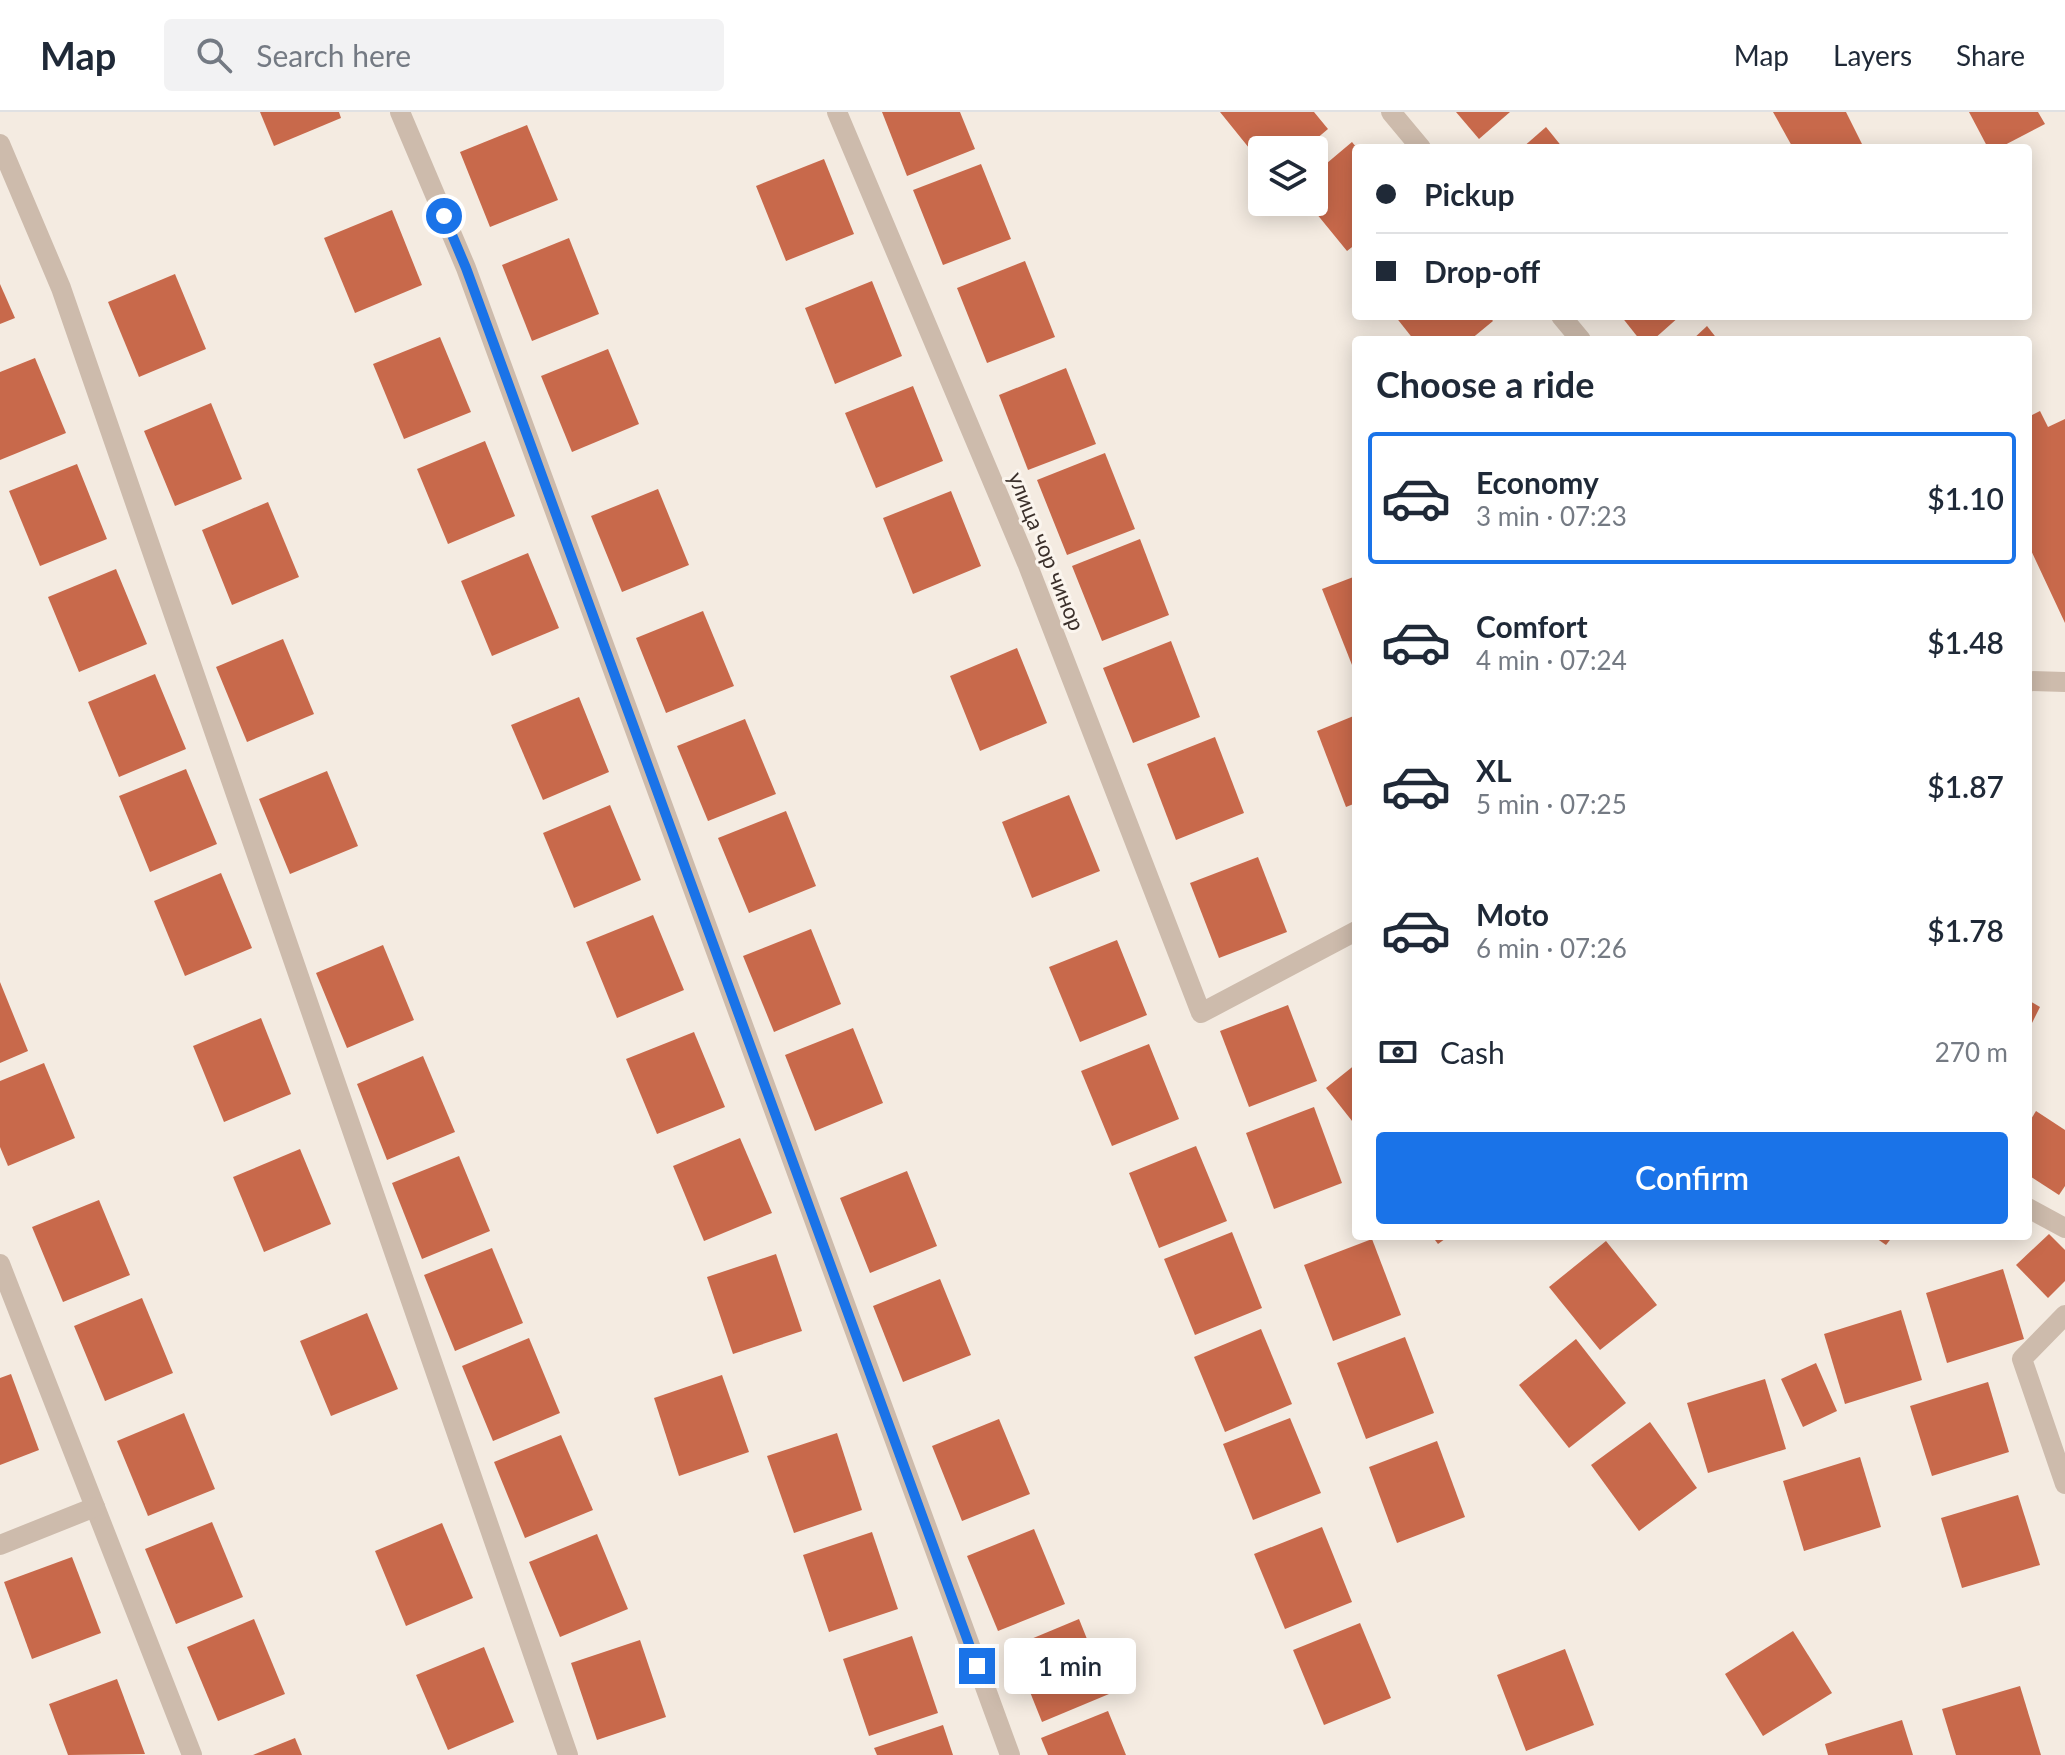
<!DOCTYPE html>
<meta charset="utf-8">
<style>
:root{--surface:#fff;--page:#f2f2f3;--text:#1f2937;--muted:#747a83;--line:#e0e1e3;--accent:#1a73e8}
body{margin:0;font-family:Lato,sans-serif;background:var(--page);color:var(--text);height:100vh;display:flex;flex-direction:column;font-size:30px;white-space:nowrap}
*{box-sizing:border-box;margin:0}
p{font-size:26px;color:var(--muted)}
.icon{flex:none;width:44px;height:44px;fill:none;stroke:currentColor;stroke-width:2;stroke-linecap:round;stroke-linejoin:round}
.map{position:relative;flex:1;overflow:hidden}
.panel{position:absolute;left:1352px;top:224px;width:680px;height:904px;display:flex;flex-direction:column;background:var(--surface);border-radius:8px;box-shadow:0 4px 20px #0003}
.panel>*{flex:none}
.top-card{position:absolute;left:1352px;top:32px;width:680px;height:176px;border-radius:8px;box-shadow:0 4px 20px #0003;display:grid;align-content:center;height:176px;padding:0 24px;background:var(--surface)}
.fabs{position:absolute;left:1248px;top:24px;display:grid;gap:16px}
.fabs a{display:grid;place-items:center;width:80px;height:80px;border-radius:8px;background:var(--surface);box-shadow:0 4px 20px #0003;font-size:40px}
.end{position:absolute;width:36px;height:36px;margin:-18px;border:10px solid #1a73e8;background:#fff;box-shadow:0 0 0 4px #fff}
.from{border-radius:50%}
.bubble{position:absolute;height:56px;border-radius:8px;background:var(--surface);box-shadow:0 4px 20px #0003;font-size:26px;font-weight:600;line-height:56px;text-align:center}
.top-card b{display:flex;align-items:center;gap:28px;height:76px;font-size:30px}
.top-card b+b{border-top:2px solid var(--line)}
.top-card i{width:20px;height:20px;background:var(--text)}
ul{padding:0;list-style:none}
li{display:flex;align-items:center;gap:24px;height:132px;margin:0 16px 12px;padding:0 8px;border:4px solid transparent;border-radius:8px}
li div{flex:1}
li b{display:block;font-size:30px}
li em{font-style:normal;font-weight:600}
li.current{border-color:var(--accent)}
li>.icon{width:72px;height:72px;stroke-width:1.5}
h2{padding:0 24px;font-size:36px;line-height:96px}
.pay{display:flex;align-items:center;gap:20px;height:88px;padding:0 24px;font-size:30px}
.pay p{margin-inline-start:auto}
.primary-button{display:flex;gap:16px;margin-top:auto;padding:16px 24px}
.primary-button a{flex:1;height:92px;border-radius:8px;background:var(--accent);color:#fff;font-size:32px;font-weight:600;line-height:92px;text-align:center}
header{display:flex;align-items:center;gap:48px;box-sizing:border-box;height:112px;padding:0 40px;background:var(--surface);border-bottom:2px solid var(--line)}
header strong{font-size:38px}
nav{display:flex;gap:44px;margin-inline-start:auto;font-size:28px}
.search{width:560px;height:72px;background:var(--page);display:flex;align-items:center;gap:20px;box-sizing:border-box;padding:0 28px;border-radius:8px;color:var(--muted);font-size:30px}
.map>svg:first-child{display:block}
.building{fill:#c8694b}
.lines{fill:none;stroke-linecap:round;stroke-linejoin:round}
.minor{stroke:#cdbbac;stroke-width:20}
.route{stroke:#1a73e8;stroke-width:10}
.labels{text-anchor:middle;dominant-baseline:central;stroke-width:6;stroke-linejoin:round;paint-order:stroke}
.street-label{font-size:22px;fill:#3b302b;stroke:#fbf5ee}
</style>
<header>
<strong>Map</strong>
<div class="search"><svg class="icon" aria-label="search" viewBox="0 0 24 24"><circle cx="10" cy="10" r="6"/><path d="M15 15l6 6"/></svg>Search here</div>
<nav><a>Map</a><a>Layers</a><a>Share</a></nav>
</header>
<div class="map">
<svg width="2065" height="1643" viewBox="0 0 2065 1643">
<rect width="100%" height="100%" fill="#f4ebe1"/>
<g class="building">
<path d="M260,0H339L341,6L274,34Z"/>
<path d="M882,0H960L975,37L907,64Z"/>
<path d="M1220,0H1314L1328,17L1303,38H1262V52Z"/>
<path d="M1456,0H1510L1479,27Z"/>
<path d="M1773,0H1846L1864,36H1793Z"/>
<path d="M1969,0H2038L2045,12L1999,36H1988Z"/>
<path d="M527,13L558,88L490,115L460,40Z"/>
<path d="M1546,15L1563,36H1522Z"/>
<path d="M1352,30L1356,35V132L1347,139L1307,90H1314V62Z"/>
<path d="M824,47L854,122L786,149L756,74Z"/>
<path d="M981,52L1011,127L943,153L913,78Z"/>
<path d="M392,98L422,173L355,201L324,126Z"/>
<path d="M569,126L599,202L532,229L502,153Z"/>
<path d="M1025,149L1055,225L987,251L957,176Z"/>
<path d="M175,162L206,237L139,265L108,190Z"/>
<path d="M872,169L902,244L835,272L805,196Z"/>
<path d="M0,172L15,206L0,212Z"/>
<path d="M1395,204H1489L1493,209L1470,228H1414Z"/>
<path d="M1621,204H1680L1653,228H1640Z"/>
<path d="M1707,214L1718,228H1692Z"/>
<path d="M440,225L471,300L404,327L373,252Z"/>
<path d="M608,237L639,312L572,340L541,264Z"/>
<path d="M35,246L66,321L0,348V260Z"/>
<path d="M1066,256L1096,332L1028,358L999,283Z"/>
<path d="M913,274L943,349L876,376L845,301Z"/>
<path d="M211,291L242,367L175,394L144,319Z"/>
<path d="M2040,299L2048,315L2065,307V511L2028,432V305Z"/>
<path d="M485,329L515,404L448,432L417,357Z"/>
<path d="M1105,341L1135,417L1067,443L1037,368Z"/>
<path d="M77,352L107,427L40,454L9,379Z"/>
<path d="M658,377L689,453L622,480L591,404Z"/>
<path d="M951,379L981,454L913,482L883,406Z"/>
<path d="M268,390L299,465L232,493L202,418Z"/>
<path d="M1140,427L1169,503L1102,529L1072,454Z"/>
<path d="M528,441L559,516L492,544L461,469Z"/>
<path d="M116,457L147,532L79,560L48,485Z"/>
<path d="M1356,464V552L1352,553L1322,477Z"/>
<path d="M703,499L734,574L666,601L636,526Z"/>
<path d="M283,527L314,602L247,630L216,555Z"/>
<path d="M1171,529L1200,605L1133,631L1103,556Z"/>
<path d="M1017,536L1047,611L980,639L950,564Z"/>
<path d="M155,562L186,637L119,665L88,590Z"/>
<path d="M579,585L609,660L543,688L511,613Z"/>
<path d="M1356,603V691L1346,695L1317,619Z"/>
<path d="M745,607L776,682L708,709L677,634Z"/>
<path d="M1215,625L1244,701L1176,728L1147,652Z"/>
<path d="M186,657L217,732L150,760L119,684Z"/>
<path d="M327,659L358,734L290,762L259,687Z"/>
<path d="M1069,683L1100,759L1032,786L1002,710Z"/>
<path d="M610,693L641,768L574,796L543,721Z"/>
<path d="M786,699L816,774L749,801L718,726Z"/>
<path d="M1258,745L1287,820L1219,846L1190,771Z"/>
<path d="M221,761L252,836L185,864L154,789Z"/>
<path d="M653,803L684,878L617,906L586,830Z"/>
<path d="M811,817L841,892L774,920L743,844Z"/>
<path d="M1117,828L1147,903L1080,930L1049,855Z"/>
<path d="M383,833L414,908L347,936L316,861Z"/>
<path d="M0,870L28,939L0,951Z"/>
<path d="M2028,888L2040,895L2028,919Z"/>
<path d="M1288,893L1317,969L1249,995L1220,919Z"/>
<path d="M261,906L291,982L224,1010L193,934Z"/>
<path d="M853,916L883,991L815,1019L785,943Z"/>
<path d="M694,920L725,995L657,1022L626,947Z"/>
<path d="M1149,932L1179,1007L1112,1034L1081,959Z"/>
<path d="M423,944L455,1020L387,1048L357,972Z"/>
<path d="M44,951L75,1026L8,1054L0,1035V969Z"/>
<path d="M1356,952V1014L1326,976Z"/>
<path d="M1314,995L1342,1071L1274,1097L1246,1021Z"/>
<path d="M2036,999L2065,1018V1074L2059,1083L2028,1063V1012Z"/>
<path d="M740,1026L772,1101L704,1129L673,1054Z"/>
<path d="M1196,1034L1227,1109L1159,1136L1129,1061Z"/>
<path d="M300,1037L331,1112L264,1140L233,1065Z"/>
<path d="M459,1044L490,1119L422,1147L392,1071Z"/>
<path d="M907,1059L937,1134L870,1161L840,1086Z"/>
<path d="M99,1088L130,1163L63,1190L32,1115Z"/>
<path d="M1232,1120L1262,1196L1195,1223L1164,1147Z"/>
<path d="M2049,1122L2065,1138V1169L2048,1186L2016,1153Z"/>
<path d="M1432,1124H1449L1438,1132Z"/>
<path d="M1873,1124H1893L1886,1133Z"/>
<path d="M1372,1127L1401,1203L1333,1229L1304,1153Z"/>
<path d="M1606,1129L1657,1193L1600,1238L1549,1175Z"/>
<path d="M492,1136L523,1211L455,1239L424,1163Z"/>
<path d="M776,1142L802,1219L733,1242L707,1165Z"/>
<path d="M2003,1157L2024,1227L1947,1251L1926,1181Z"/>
<path d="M940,1167L971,1243L903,1270L873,1194Z"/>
<path d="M142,1186L173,1261L105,1289L74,1214Z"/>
<path d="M1901,1198L1922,1268L1845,1292L1824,1222Z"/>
<path d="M367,1201L398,1277L331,1304L300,1229Z"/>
<path d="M1261,1217L1292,1292L1225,1320L1194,1245Z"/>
<path d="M1405,1225L1434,1301L1366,1327L1337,1251Z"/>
<path d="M529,1226L560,1301L493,1329L462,1254Z"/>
<path d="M1576,1227L1626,1291L1569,1336L1519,1273Z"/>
<path d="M1816,1251L1837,1299L1803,1315L1781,1267Z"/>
<path d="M11,1262L39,1338L0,1353V1266Z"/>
<path d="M722,1263L749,1340L679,1364L654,1286Z"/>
<path d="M1765,1267L1786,1337L1708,1361L1687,1291Z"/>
<path d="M1988,1270L2009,1340L1932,1364L1910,1294Z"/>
<path d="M184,1301L215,1377L148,1404L117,1329Z"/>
<path d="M1290,1306L1321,1381L1253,1408L1223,1332Z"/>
<path d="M999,1307L1030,1382L962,1409L932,1334Z"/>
<path d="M1650,1310L1697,1376L1639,1419L1591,1353Z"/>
<path d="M837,1321L862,1398L794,1421L767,1344Z"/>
<path d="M561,1323L593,1398L525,1426L494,1350Z"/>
<path d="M1437,1329L1465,1405L1397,1431L1369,1355Z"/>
<path d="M1860,1345L1881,1415L1804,1439L1783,1369Z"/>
<path d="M2018,1383L2040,1453L1962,1476L1941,1406Z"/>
<path d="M212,1410L243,1485L176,1512L145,1437Z"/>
<path d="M442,1411L473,1486L406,1514L375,1439Z"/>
<path d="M1322,1415L1352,1490L1285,1517L1254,1442Z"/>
<path d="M1034,1417L1065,1492L998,1519L967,1444Z"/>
<path d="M872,1420L898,1497L829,1520L803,1443Z"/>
<path d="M597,1422L628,1497L560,1525L529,1450Z"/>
<path d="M72,1445L101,1521L32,1547L4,1470Z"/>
<path d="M254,1507L285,1582L218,1609L187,1535Z"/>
<path d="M1079,1507L1109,1582L1042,1610L1012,1535Z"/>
<path d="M1360,1511L1391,1586L1324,1613L1293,1538Z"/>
<path d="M1793,1519L1832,1581L1763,1624L1725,1562Z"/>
<path d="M912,1524L938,1601L869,1624L843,1547Z"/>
<path d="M640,1528L666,1605L597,1628L571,1551Z"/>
<path d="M484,1535L514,1610L448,1638L416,1563Z"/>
<path d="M1565,1537L1594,1613L1526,1639L1497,1563Z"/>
<path d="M117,1567L145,1642L68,1643L49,1592Z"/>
<path d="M2020,1574L2041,1643H1956L1942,1597Z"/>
<path d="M1108,1599L1126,1643H1048L1041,1626Z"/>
<path d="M1902,1608L1913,1643H1828L1825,1632Z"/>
<path d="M943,1613L953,1643H877L874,1636Z"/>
<path d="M295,1626L302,1643H253Z"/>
</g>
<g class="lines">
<g class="minor">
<path d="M400,0L466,156L1010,1643"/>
<path d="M837,0L1027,451L1201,901L1356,819"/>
<path d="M1391,0L1421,36"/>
<path d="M0,32L61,176L568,1643"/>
<path d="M1561,204L1581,228"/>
<path d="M2028,569L2065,570"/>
<path d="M2028,1096L2065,1116"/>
<path d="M0,1152L192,1643"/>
<path d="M2065,1203L2022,1247L2065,1372"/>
<path d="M0,1433L95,1395"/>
</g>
</g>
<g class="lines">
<path class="route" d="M444,104L466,156L977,1554"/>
</g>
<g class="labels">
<g class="street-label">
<text transform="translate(1047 439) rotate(68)">улица чор чинор</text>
</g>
</g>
</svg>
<div class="fabs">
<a><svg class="icon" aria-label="layers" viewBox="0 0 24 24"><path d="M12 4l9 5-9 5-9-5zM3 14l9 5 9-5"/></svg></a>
</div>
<i class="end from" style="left:444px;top:104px"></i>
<i class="end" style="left:977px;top:1554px"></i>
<div class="bubble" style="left:1004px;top:1526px;width:132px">1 min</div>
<div class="top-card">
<b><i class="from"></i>Pickup</b>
<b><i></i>Drop-off</b>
</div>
<section class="panel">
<h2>Choose a ride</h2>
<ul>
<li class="current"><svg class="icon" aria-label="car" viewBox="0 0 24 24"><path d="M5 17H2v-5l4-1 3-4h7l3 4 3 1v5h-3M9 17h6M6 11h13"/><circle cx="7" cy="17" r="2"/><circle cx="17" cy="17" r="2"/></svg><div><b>Economy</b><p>3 min · 07:23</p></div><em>$1.10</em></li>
<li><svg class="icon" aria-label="car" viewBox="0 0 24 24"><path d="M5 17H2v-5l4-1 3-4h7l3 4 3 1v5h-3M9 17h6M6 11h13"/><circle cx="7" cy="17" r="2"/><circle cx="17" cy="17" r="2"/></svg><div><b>Comfort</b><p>4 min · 07:24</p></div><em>$1.48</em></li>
<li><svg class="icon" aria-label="car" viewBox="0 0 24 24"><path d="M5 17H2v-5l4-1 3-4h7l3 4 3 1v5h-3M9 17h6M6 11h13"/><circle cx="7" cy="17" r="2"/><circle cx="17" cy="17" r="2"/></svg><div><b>XL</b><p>5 min · 07:25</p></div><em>$1.87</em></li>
<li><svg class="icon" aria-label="car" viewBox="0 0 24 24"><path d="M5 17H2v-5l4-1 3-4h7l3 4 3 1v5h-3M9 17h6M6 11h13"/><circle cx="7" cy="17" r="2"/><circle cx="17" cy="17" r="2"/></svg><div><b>Moto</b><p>6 min · 07:26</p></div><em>$1.78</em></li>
</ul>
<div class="pay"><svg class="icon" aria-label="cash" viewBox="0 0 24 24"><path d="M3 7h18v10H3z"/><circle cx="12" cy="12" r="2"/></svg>Cash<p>270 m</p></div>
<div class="primary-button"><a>Confirm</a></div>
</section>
</div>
